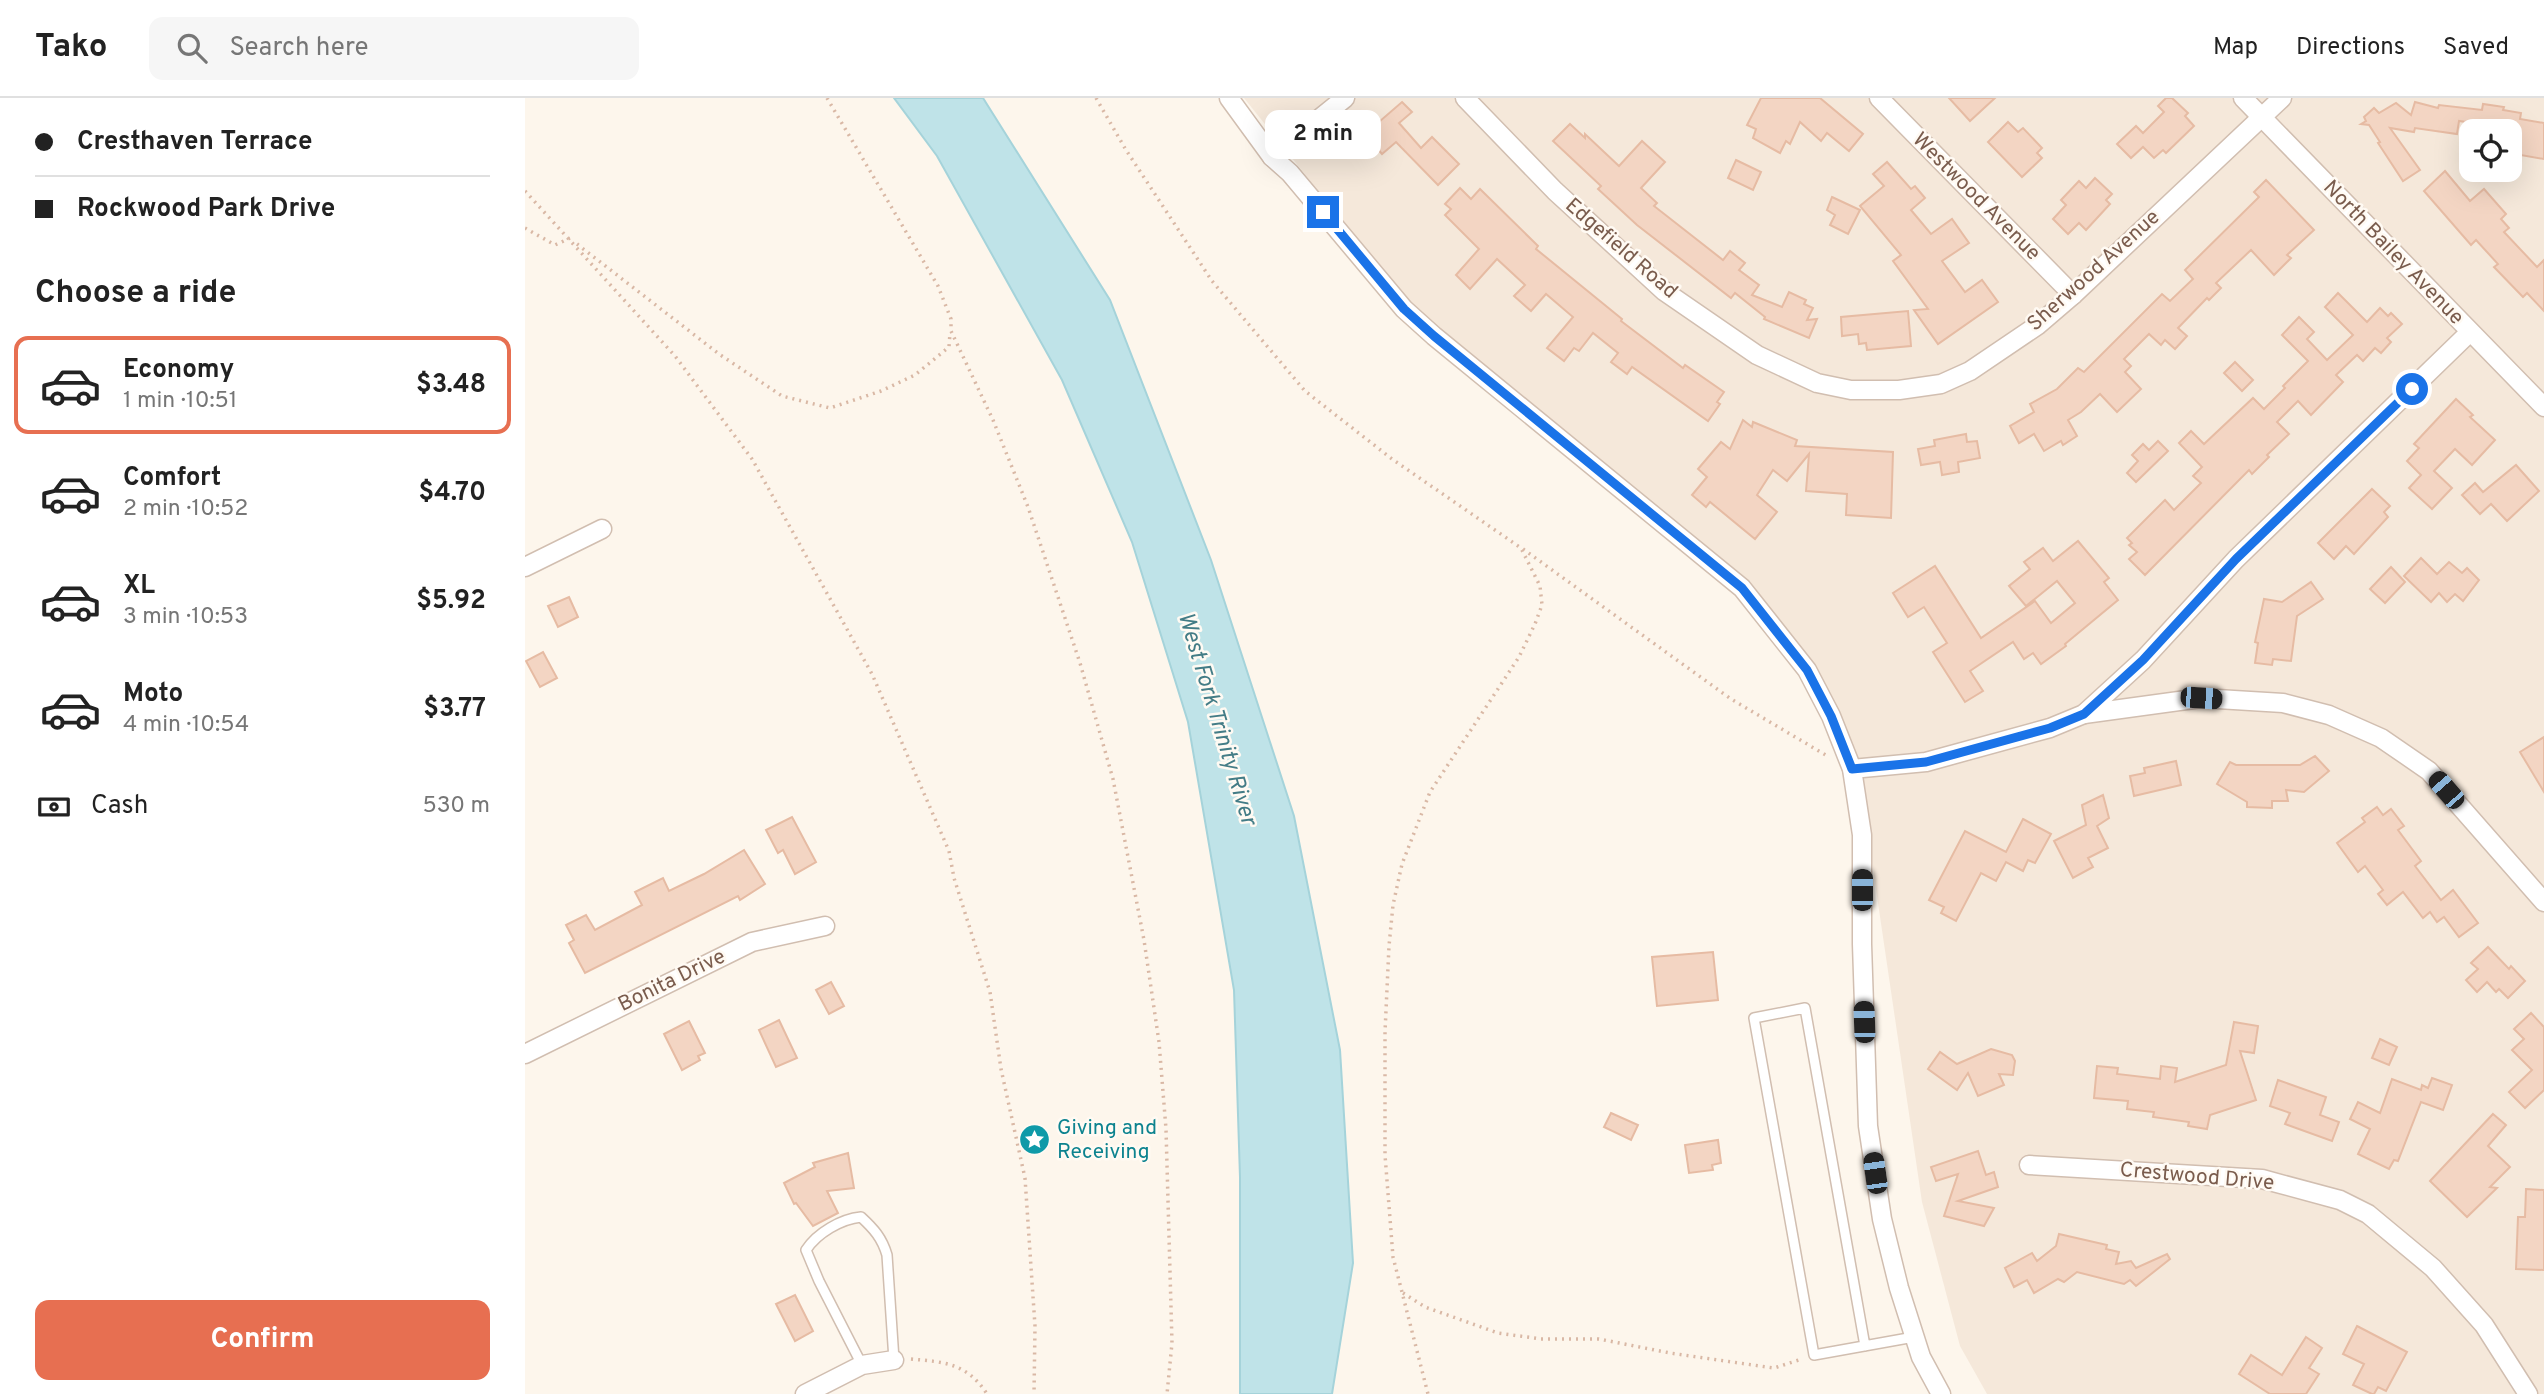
<!DOCTYPE html>
<meta charset="utf-8">
<style>
:root{--surface:#fff;--page:#f6f6f6;--text:#222;--muted:#767676;--line:#e0e0e0;--accent:#e76f51}
body{margin:0;font-family:Overpass,sans-serif;background:var(--page);color:var(--text);height:100vh;display:flex;flex-direction:column;font-size:26px;white-space:nowrap}
*{box-sizing:border-box;margin:0}
p{font-size:23px;color:var(--muted)}
.icon{flex:none;width:38px;height:38px;fill:none;stroke:currentColor;stroke-width:2;stroke-linecap:round;stroke-linejoin:round}
.map{position:relative;flex:1;overflow:hidden}
.panel{display:flex;flex-direction:column;background:var(--surface);width:525px}
.panel>*{flex:none}
.hud{display:grid;align-content:center;height:154px;padding:0 35px;background:var(--surface)}
.fabs{position:absolute;left:1934px;top:21px;display:grid;gap:14px}
.fabs a{display:grid;place-items:center;width:63px;height:63px;border-radius:14px;background:var(--surface);box-shadow:0 7px 28px #0002;font-size:35px}
.end{position:absolute;width:32px;height:32px;margin:-16px;border:9px solid #1a73e8;background:#fff;box-shadow:0 0 0 4px #fff}
.from{border-radius:50%}
.bubble{position:absolute;height:49px;border-radius:14px;background:var(--surface);box-shadow:0 7px 28px #0002;font-size:23px;font-weight:700;line-height:49px;text-align:center}
.car{position:absolute;width:21px;height:42px;margin:-21px -10px;border-radius:9px;box-shadow:0 0 5px 2px #0007;background:linear-gradient(#222 24%,#8ab4d8 0 40%,#222 0 76%,#8ab4d8 0 86%,#222 0)}
.hud b{display:flex;align-items:center;gap:24px;height:66px;font-size:26px}
.hud b+b{border-top:2px solid var(--line)}
.hud i{width:18px;height:18px;background:var(--text)}
ul{padding:0;list-style:none}
li{display:flex;align-items:center;gap:21px;height:98px;margin:0 14px 10px;padding:0 21px;border:4px solid transparent;border-radius:14px}
li div{flex:1}
li b{display:block;font-size:26px}
li em{font-style:normal;font-weight:700}
li.selected{border-color:var(--accent)}
li>.icon{width:63px;height:63px;stroke-width:1.5}
h2{padding:0 35px;font-size:32px;line-height:84px}
.pay{display:flex;align-items:center;gap:18px;height:77px;padding:0 35px;font-size:26px}
.pay p{margin-inline-start:auto}
.cta{display:flex;gap:14px;margin-top:auto;padding:14px 35px}
.cta a{flex:1;height:80px;border-radius:14px;background:var(--accent);color:#fff;font-size:28px;font-weight:700;line-height:80px;text-align:center}
header{display:flex;align-items:center;gap:42px;box-sizing:border-box;height:98px;padding:0 35px;background:var(--surface);border-bottom:2px solid var(--line)}
header strong{font-size:33px}
nav{display:flex;gap:38px;margin-inline-start:auto;font-size:24px}
.search{width:490px;height:63px;background:var(--page);display:flex;align-items:center;gap:18px;box-sizing:border-box;padding:0 24px;border-radius:14px;color:var(--muted);font-size:26px}
main{display:flex;flex:1;min-height:0}
.map>svg:first-child{display:block}
.residential{fill:#f5e8da;fill-rule:evenodd}
.water{fill:#bfe3e8;stroke:#a5d3da;stroke-width:2}
.building{fill:#f3d5c3;stroke:#e6bba3;stroke-width:2}
.lines{fill:none;stroke-linecap:round;stroke-linejoin:round}
.service-casing{stroke:#d1beb0;stroke-width:12}
.minor-casing{stroke:#d1beb0;stroke-width:21}
.path{stroke:#d9b8a5;stroke-width:3.5;stroke-dasharray:2 5;stroke-linecap:butt}
.service{stroke:#fff;stroke-width:9}
.minor{stroke:#fff;stroke-width:18}
.route{stroke:#1a73e8;stroke-width:9}
.labels{text-anchor:middle;dominant-baseline:central;stroke-width:5;stroke-linejoin:round;paint-order:stroke}
.street-label{font-size:21px;fill:#7a5c4d;stroke:#fffaf3}
.culture-label{font-size:21px;fill:#0d838f;stroke:#fffaf3;text-anchor:start}
.water-label{font-size:23px;font-style:italic;fill:#437c86;stroke:#fffaf3}
</style>
<header>
<strong>Tako</strong>
<div class="search"><svg class="icon" aria-label="search" viewBox="0 0 24 24"><circle cx="10" cy="10" r="6"/><path d="M15 15l6 6"/></svg>Search here</div>
<nav><a>Map</a><a>Directions</a><a>Saved</a></nav>
</header>
<main>
<section class="panel">
<div class="hud">
<b><i class="from"></i>Cresthaven Terrace</b>
<b><i></i>Rockwood Park Drive</b>
</div>
<h2>Choose a ride</h2>
<ul>
<li class="selected"><svg class="icon" aria-label="car" viewBox="0 0 24 24"><path d="M5 17H2v-5l4-1 3-4h7l3 4 3 1v5h-3M9 17h6M6 11h13"/><circle cx="7" cy="17" r="2"/><circle cx="17" cy="17" r="2"/></svg><div><b>Economy</b><p>1 min · 10:51</p></div><em>$3.48</em></li>
<li><svg class="icon" aria-label="car" viewBox="0 0 24 24"><path d="M5 17H2v-5l4-1 3-4h7l3 4 3 1v5h-3M9 17h6M6 11h13"/><circle cx="7" cy="17" r="2"/><circle cx="17" cy="17" r="2"/></svg><div><b>Comfort</b><p>2 min · 10:52</p></div><em>$4.70</em></li>
<li><svg class="icon" aria-label="car" viewBox="0 0 24 24"><path d="M5 17H2v-5l4-1 3-4h7l3 4 3 1v5h-3M9 17h6M6 11h13"/><circle cx="7" cy="17" r="2"/><circle cx="17" cy="17" r="2"/></svg><div><b>XL</b><p>3 min · 10:53</p></div><em>$5.92</em></li>
<li><svg class="icon" aria-label="car" viewBox="0 0 24 24"><path d="M5 17H2v-5l4-1 3-4h7l3 4 3 1v5h-3M9 17h6M6 11h13"/><circle cx="7" cy="17" r="2"/><circle cx="17" cy="17" r="2"/></svg><div><b>Moto</b><p>4 min · 10:54</p></div><em>$3.77</em></li>
</ul>
<div class="pay"><svg class="icon" aria-label="cash" viewBox="0 0 24 24"><path d="M3 7h18v10H3z"/><circle cx="12" cy="12" r="2"/></svg>Cash<p>530 m</p></div>
<div class="cta"><a>Confirm</a></div>
</section>
<div class="map">
<svg width="2019" height="1296" viewBox="0 0 2019 1296">
<rect width="100%" height="100%" fill="#fdf6ec"/>
<path class="residential" d="M719,0H2019V1296H1462L1435,1248L1397,1104L1333,669L1282,563L1225,483L909,238ZM1946,33H1984V72H1946Z"/>
<path class="water" d="M369,0H458L585,202L686,462L769,718L815,952L828,1165L807,1296H715V1079L709,892L663,624L607,444L537,282L412,58Z"/>
<g class="building">
<path d="M1236,0H1295L1338,36L1324,53L1302,35L1296,43L1275,24L1265,46L1261,43L1255,55L1228,40L1231,31L1222,27Z"/>
<path d="M1424,0H1470L1445,23Z"/>
<path d="M1641,0H1647L1663,15L1660,18L1669,28L1641,55L1638,52L1629,60L1618,49L1606,60L1592,46L1611,28L1618,35L1639,14L1633,8Z"/>
<path d="M877,4L887,14L874,25L896,50L907,39L934,66L913,87L871,44L857,56L840,36Z"/>
<path d="M1890,4L1913,10L1914,7L1957,12L1958,6L1979,9L1978,12L1996,15L1995,21L2019,25V61L1984,55V33H1967L1968,28L1934,23L1932,36L1890,30L1889,34L1865,30L1895,72L1878,83L1853,45L1855,44L1844,27L1836,26L1841,23L1839,19L1849,10L1854,15L1871,5L1886,17Z"/>
<path d="M1483,24L1493,34L1498,30L1517,50L1512,55L1517,60L1497,79L1463,44Z"/>
<path d="M1045,26L1060,40V36L1094,68L1117,43L1140,64L1116,90L1132,105L1129,108L1198,162L1205,153L1220,165L1214,172L1234,187L1227,197L1257,209L1264,194L1281,202L1279,206L1288,210L1282,222L1292,221L1284,240L1239,221L1240,219L1210,195L1206,200L1112,127L1073,91L1076,88L1028,43Z"/>
<path d="M1211,62L1236,74L1228,92L1203,80Z"/>
<path d="M1362,64L1386,91L1390,88L1400,100L1386,112L1406,136L1427,121L1444,145L1417,163L1440,194L1457,182L1473,204L1413,246L1389,212L1403,211L1368,163L1376,157L1335,108L1359,88L1348,76Z"/>
<path d="M1920,73L1945,103L1959,91L1981,116L1976,121L1984,130L1979,134L2012,169L2019,162V213L2002,195L1998,199L1969,169L1973,166L1951,142L1946,147L1899,93Z"/>
<path d="M1570,80L1587,96L1581,102L1585,106L1561,132L1554,125L1543,136L1528,121L1541,107L1536,102L1554,83L1561,90Z"/>
<path d="M1741,82L1789,132L1762,157L1766,160L1749,177L1726,152L1691,185L1696,190L1684,202L1682,200L1653,230L1662,238L1650,251L1640,242L1636,247L1624,236L1599,261L1606,268L1600,274L1616,291L1592,314L1575,296L1556,314L1543,322L1552,338L1538,347L1536,343L1519,353L1509,336L1494,345L1485,328L1509,314L1505,306L1532,291L1553,270L1559,274L1637,196L1645,203L1668,181L1660,172L1734,99L1729,94Z"/>
<path d="M935,90L946,101L955,91L1013,148L1011,151L1097,221L1096,223L1158,270L1160,267L1199,294L1192,304L1195,306L1183,323L1107,269L1102,276L1086,264L1093,255L1068,235L1054,253L1049,250L1039,263L1022,250L1048,219L1021,196L1006,213L989,198L1000,187L972,161L945,191L931,177L954,151L920,117L926,111L920,106Z"/>
<path d="M1307,99L1335,112L1323,136L1305,127L1310,117L1302,112Z"/>
<path d="M1813,195L1842,224L1855,210L1863,218L1866,215L1877,226L1862,240L1866,244L1856,255L1850,250L1838,263L1832,257L1811,277L1818,284L1786,317L1773,303L1752,324L1764,336L1742,357L1744,359L1727,376L1724,372L1620,477L1604,461L1612,454L1604,447L1607,445L1602,440L1640,402L1649,412L1676,385L1668,378L1677,369L1654,345L1666,333L1679,346L1728,300L1739,311L1760,290L1758,288L1783,263L1757,237L1774,219L1789,234L1782,241L1802,262L1828,237L1800,209Z"/>
<path d="M1383,213L1386,248L1342,252L1341,245L1334,246L1333,236L1317,238L1316,219Z"/>
<path d="M1710,264L1728,282L1717,293L1699,275Z"/>
<path d="M1931,301L1948,317L1945,319L1970,342L1947,367L1930,351L1909,373L1927,390L1907,411L1884,390L1896,377L1882,363L1894,350L1889,346Z"/>
<path d="M1218,322L1227,329L1228,324L1272,342L1270,348L1368,354L1366,420L1321,417L1322,396L1281,393L1284,356L1262,383L1248,372L1232,397L1252,414L1230,441L1185,404L1181,409L1167,397L1182,379L1173,371L1196,344L1205,351Z"/>
<path d="M1441,336L1442,344L1452,343L1455,360L1433,364L1434,374L1417,377L1415,364L1396,367L1393,351L1410,348L1409,342Z"/>
<path d="M1633,343L1643,353L1611,384L1602,375L1613,363L1607,357L1618,346L1624,352Z"/>
<path d="M1991,367L2014,393L1982,423L1966,406L1955,416L1937,397L1950,385L1958,394Z"/>
<path d="M1847,391L1865,408L1859,414L1863,419L1829,456L1821,448L1809,461L1793,445Z"/>
<path d="M1553,443L1584,480L1579,484L1593,502L1540,546L1541,548L1516,566L1508,555L1499,561L1488,544L1445,573L1458,593L1440,604L1408,554L1422,545L1399,509L1383,519L1368,495L1410,468L1456,540L1510,503L1526,525L1550,505L1532,483L1501,508L1484,488L1505,471L1499,464L1518,450L1528,463Z"/>
<path d="M1896,460L1912,476L1924,464L1937,475L1942,470L1954,482L1938,503L1930,496L1922,504L1914,495L1906,504L1879,478Z"/>
<path d="M1866,469L1880,484L1860,505L1845,491Z"/>
<path d="M1786,484L1798,501L1772,518L1766,563L1748,561L1747,567L1730,565L1733,545L1730,544L1739,501L1757,504Z"/>
<path d="M44,499L53,519L33,529L23,508Z"/>
<path d="M18,554L32,580L15,589L1,563Z"/>
<path d="M2019,639V694L1995,654Z"/>
<path d="M1790,658L1804,673L1779,694L1761,692L1763,703H1747V710L1722,709V704L1692,686L1705,664L1711,667H1775Z"/>
<path d="M1651,663L1656,687L1609,698L1605,678L1620,675L1619,670Z"/>
<path d="M1578,697L1584,720L1572,728L1583,750L1563,760L1568,769L1548,780L1529,743L1561,727L1557,707Z"/>
<path d="M1852,709L1858,717L1866,711L1879,728L1873,732L1896,763L1890,768L1916,802L1928,792L1953,825L1934,839L1919,819L1912,824L1905,814L1898,820L1878,794L1862,807L1853,796L1858,792L1840,768L1833,774L1812,745L1840,724L1837,720Z"/>
<path d="M267,719L291,764L270,776L258,752L253,755L241,732Z"/>
<path d="M1498,721L1526,736L1510,765L1503,762L1498,773L1481,764L1471,783L1456,775L1431,823L1416,815L1419,809L1404,802L1440,733L1481,754Z"/>
<path d="M219,752L240,786L215,802L213,798L60,875L44,845L49,842L41,827L61,817L70,832L117,807L110,794L138,780L144,793L179,776Z"/>
<path d="M1963,849L1984,871L1986,868L2000,883L1983,900L1974,891L1971,894L1962,884L1952,894L1941,882L1953,871L1946,865Z"/>
<path d="M1188,854L1193,902L1132,908L1127,859Z"/>
<path d="M306,884L319,908L304,916L291,892Z"/>
<path d="M2006,915L2019,929V992L2000,1010L1984,994L2007,972L1987,952L1999,941L1989,931Z"/>
<path d="M254,922L272,960L251,969L234,932Z"/>
<path d="M164,923L180,955L173,958L175,962L157,972L139,936Z"/>
<path d="M1709,924L1733,928L1729,955L1715,953L1731,1002L1685,1017L1682,1031L1663,1028L1664,1024L1628,1019L1629,1014L1602,1011L1603,1003L1569,1000L1572,968L1593,970L1592,976L1635,981L1636,968L1652,970L1650,984L1701,967Z"/>
<path d="M1855,941L1872,949L1864,967L1847,960Z"/>
<path d="M1466,951L1487,957L1490,963L1488,977L1474,976L1479,987L1453,998L1443,975L1432,992L1403,971L1415,954L1432,966Z"/>
<path d="M1907,980L1927,987L1918,1012L1896,1004L1873,1063L1869,1062L1864,1071L1833,1056L1845,1031L1825,1021L1833,1004L1855,1015L1867,981L1896,992L1897,987L1903,990Z"/>
<path d="M1753,982L1801,999L1795,1017L1814,1024L1807,1043L1760,1026L1765,1015L1745,1008Z"/>
<path d="M1086,1015L1113,1027L1106,1042L1079,1029Z"/>
<path d="M1968,1016L1981,1027L1963,1048L1985,1069L1965,1089L1972,1090L1942,1119L1905,1083Z"/>
<path d="M1193,1042L1196,1065L1187,1067L1188,1072L1164,1075L1160,1047Z"/>
<path d="M1453,1053L1461,1077L1469,1074L1473,1089L1433,1103L1469,1110L1459,1128L1419,1118L1433,1076L1411,1083L1406,1069Z"/>
<path d="M323,1055L329,1090L302,1093L313,1115L288,1128L271,1105L269,1106L259,1085L290,1069L288,1065Z"/>
<path d="M2001,1091L2019,1092V1172L1991,1171L1993,1119H2000Z"/>
<path d="M1534,1136L1582,1147L1581,1151L1594,1154L1591,1166L1606,1163L1611,1170L1642,1156L1645,1161L1611,1188L1605,1182L1599,1186L1552,1174L1539,1184L1533,1181L1509,1195L1502,1182L1489,1189L1480,1170L1507,1155L1512,1163L1531,1148Z"/>
<path d="M270,1197L288,1233L270,1243L251,1206Z"/>
<path d="M1832,1228L1882,1254L1861,1293L1853,1289L1849,1296H1847L1828,1287L1839,1266L1818,1256Z"/>
<path d="M1781,1239L1797,1250L1784,1270L1794,1276L1781,1296H1745L1714,1276L1726,1257L1757,1277Z"/>
</g>
<g class="lines">
<defs>
<g id="service">
<path d="M1340,1248L1280,910L1229,920L1289,1257L1389,1239"/>
<path d="M337,1267L294,1183L281,1152C292,1135 316,1121 336,1119C349,1131 357,1140 362,1157L369,1262"/>
</g>
<g id="minor">
<path d="M704,0L747,59L765,75L879,211L909,238L1217,490L1282,572L1306,618L1327,671L1337,737V846L1343,1028L1357,1121L1374,1190L1396,1259L1416,1296"/>
<path d="M940,0L1030,93L1139,193L1232,257L1292,285L1326,292H1374L1416,286L1445,273L1513,227L1548,197L1757,0"/>
<path d="M1354,0L1548,197"/>
<path d="M1718,0L2019,309"/>
<path d="M747,59L820,0"/>
<path d="M0,469L77,431"/>
<path d="M1559,616L1676,600L1758,605L1804,617L1856,640L1904,673L2019,804"/>
<path d="M1327,671L1401,664L1525,630L1559,616L1618,562L1711,461L1945,234"/>
<path d="M0,956L227,844L300,828"/>
<path d="M1504,1067L1737,1081L1815,1102L1843,1116L1908,1170L1959,1227L2003,1296"/>
<path d="M280,1296L337,1267L369,1262"/>
</g>
</defs>
<use href="#service" class="service-casing"/>
<use href="#minor" class="minor-casing"/>
<g class="path">
<path d="M302,0L413,188L426,221V233L468,322L503,409L555,565L588,681L619,842L634,944L641,1031L647,1245L642,1296"/>
<path d="M571,0L601,52L687,183L780,293L867,361L996,450L1015,488L1017,507L1010,526L994,559L905,694L877,766L868,807L864,848L860,934V1057L868,1159L903,1296"/>
<path d="M0,93L150,258L227,361L347,576L424,753L429,780L465,894L476,971L500,1080L510,1228L509,1296"/>
<path d="M0,130L30,147L45,140L46,141"/>
<path d="M52,146L194,256L257,298L305,310L356,293L390,277L424,249L425,235"/>
<path d="M998,451L1206,601L1304,659"/>
<path d="M878,1195L900,1209L973,1235L1016,1241H1074L1145,1255L1249,1270L1277,1261"/>
<path d="M386,1261C419,1264 442,1265 462,1296"/>
</g>
<use href="#service" class="service"/>
<use href="#minor" class="minor"/>
</g>
<g class="lines">
<path class="route" d="M798,114L879,211L909,238L1217,490L1282,572L1306,618L1327,671L1401,664L1525,630L1559,616L1618,562L1711,461L1887,291"/>
</g>
<defs>
<symbol id="sight-disc" viewBox="-11 -11 22 22"><circle r="9.5" fill="#0f9aa8" stroke="#fffaf3"/><path d="M0-6L1.8-2.2L6-1.7L2.9 1.2L3.7 5.4L0 3.3L-3.7 5.4L-2.9 1.2L-6-1.7L-1.8-2.2Z" fill="#fff"/></symbol>
</defs>
<g fill-rule="evenodd">
<use href="#sight-disc" x="492" y="1024" width="35" height="35"/>
</g>
<g class="labels">
<g class="street-label">
<text transform="translate(1451 99) rotate(45)">Westwood Avenue</text>
<text transform="translate(1096 151) rotate(41)">Edgefield Road</text>
<text transform="translate(1868 155) rotate(46)">North Bailey Avenue</text>
<text transform="translate(1569 173) rotate(-42)">Sherwood Avenue</text>
<text transform="translate(147 883) rotate(-26)">Bonita Drive</text>
<text transform="translate(1672 1079) rotate(5)">Crestwood Drive</text>
</g>
<g class="culture-label">
<text x="532" y="1030">Giving and<tspan x="532" dy="24">Receiving</tspan></text>
</g>
<g class="water-label">
<text transform="translate(691 621) rotate(73)">West Fork Trinity River</text>
</g>
</g>
</svg>
<div class="fabs">
<a><svg class="icon" aria-label="locate" viewBox="0 0 24 24"><circle cx="12" cy="12" r="6"/><path d="M12 2v4M12 18v4M2 12h4M18 12h4"/></svg></a>
</div>
<i class="end from" style="left:1887px;top:291px"></i>
<i class="end" style="left:798px;top:114px"></i>
<div class="bubble" style="left:740px;top:12px;width:116px">2 min</div>
<i class="car" style="left:1676px;top:600px;rotate:94deg"></i>
<i class="car" style="left:1921px;top:692px;rotate:319deg"></i>
<i class="car" style="left:1337px;top:792px;rotate:0deg"></i>
<i class="car" style="left:1339px;top:924px;rotate:358deg"></i>
<i class="car" style="left:1350px;top:1075px;rotate:352deg"></i>
</div>
</main>
